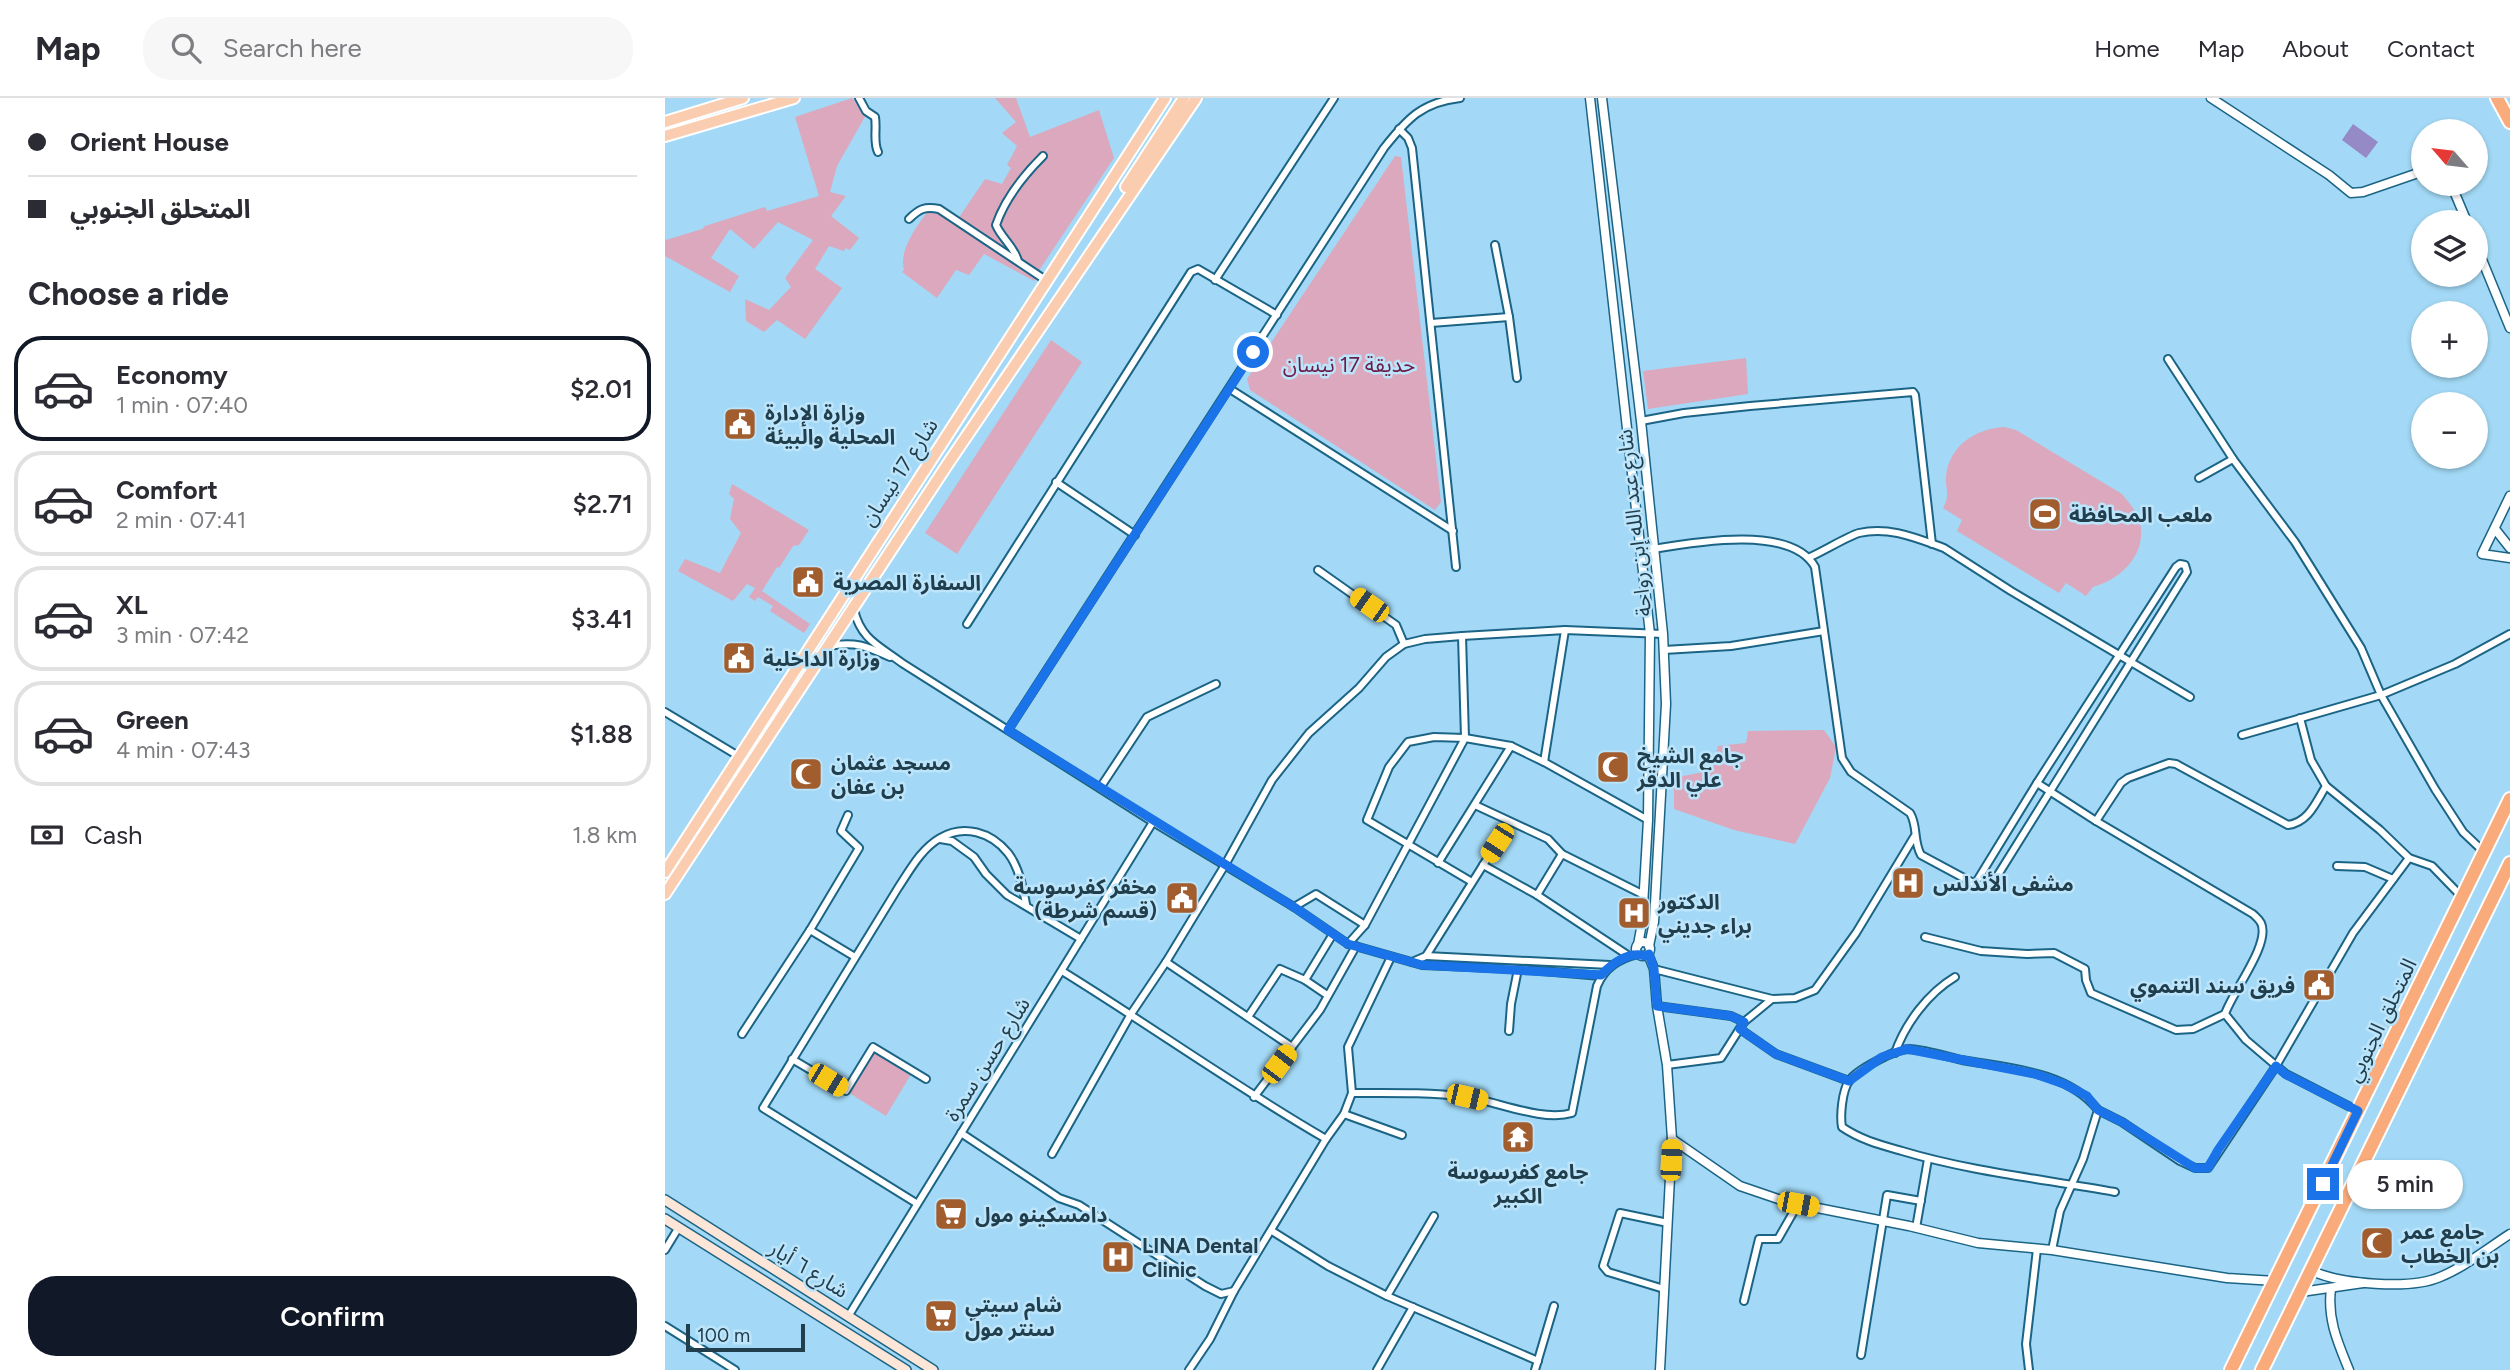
<!DOCTYPE html>
<meta charset="utf-8">
<style>
:root{--surface:#fff;--page:#f7f7f7;--text:#2b2b33;--muted:#7c7c81;--line:#e1e1e2;--accent:#111827}
body{margin:0;font-family:Figtree,"Noto Sans Arabic",sans-serif;background:var(--page);color:var(--text);height:100vh;display:flex;flex-direction:column;font-size:26px;white-space:nowrap}
*{box-sizing:border-box;margin:0}
p{font-size:23px;color:var(--muted)}
.icon{flex:none;width:38px;height:38px;fill:none;stroke:currentColor;stroke-width:2;stroke-linecap:round;stroke-linejoin:round}
.map{position:relative;flex:1;overflow:hidden}
.panel{display:flex;flex-direction:column;background:var(--surface);width:665px}
.panel>*{flex:none}
.banner{display:grid;align-content:center;height:154px;padding:0 28px;background:var(--surface)}
.needle{width:46px;rotate:298deg}
.controls{position:absolute;left:1746px;top:21px;display:grid;gap:14px}
.controls a{display:grid;place-items:center;width:77px;height:77px;border-radius:50%;background:var(--surface);box-shadow:0 2px 5px #0004;font-size:35px}
.scale{position:absolute;left:21px;bottom:18px;width:119px;box-sizing:border-box;padding-left:7px;border:4px solid #213e4c;border-top:0;font-size:19px;line-height:24px;white-space:nowrap;color:#213e4c;-webkit-text-stroke:5px #bce4fa;paint-order:stroke}
.end{position:absolute;width:32px;height:32px;margin:-16px;border:9px solid #1a73e8;background:#fff;box-shadow:0 0 0 4px #fff}
.from{border-radius:50%}
.bubble{position:absolute;height:49px;border-radius:24px;background:var(--surface);box-shadow:0 2px 5px #0004;font-size:23px;font-weight:600;line-height:49px;text-align:center}
.car{position:absolute;width:21px;height:42px;margin:-21px -10px;border-radius:9px;box-shadow:0 0 5px 2px #0007;background:linear-gradient(#f5c518 24%,#345 0 40%,#f5c518 0 76%,#345 0 86%,#f5c518 0)}
.banner b{display:flex;align-items:center;gap:24px;height:66px;font-size:26px}
.banner b+b{border-top:2px solid var(--line)}
.banner i{width:18px;height:18px;background:var(--text)}
ul{padding:0;list-style:none}
li{display:flex;align-items:center;gap:21px;height:105px;margin:0 14px 10px;padding:0 14px;border:4px solid var(--line);border-radius:28px}
li div{flex:1}
li b{display:block;font-size:26px}
li em{font-style:normal;font-weight:600}
li.active{border-color:var(--accent)}
li>.icon{width:63px;height:63px;stroke-width:1.5}
h2{padding:0 28px;font-size:32px;line-height:84px}
.pay{display:flex;align-items:center;gap:18px;height:77px;padding:0 28px;font-size:26px}
.pay p{margin-inline-start:auto}
.action{display:flex;gap:14px;margin-top:auto;padding:14px 28px}
.action a{flex:1;height:80px;border-radius:28px;background:var(--accent);color:#fff;font-size:28px;font-weight:600;line-height:80px;text-align:center}
header{display:flex;align-items:center;gap:42px;box-sizing:border-box;height:98px;padding:0 35px;background:var(--surface);border-bottom:2px solid var(--line)}
header strong{font-size:33px}
nav{display:flex;gap:38px;margin-inline-start:auto;font-size:24px}
.search{width:490px;height:63px;background:var(--page);display:flex;align-items:center;gap:18px;box-sizing:border-box;padding:0 24px;border-radius:28px;color:var(--muted);font-size:26px}
main{display:flex;flex:1;min-height:0}
.map>svg:first-child{display:block}
.green{fill:#dba8bd}
.water{fill:#9589c6}
.lines{fill:none;stroke-linecap:round;stroke-linejoin:round}
.minor-casing{stroke:#1b6485;stroke-width:10}
.tertiary-casing{stroke:#1b6485;stroke-width:11}
.secondary-casing{stroke:#1b6485;stroke-width:12}
.primary-casing{stroke:#fff;stroke-width:14}
.motorway-casing{stroke:#fff;stroke-width:16}
.minor{stroke:#fff;stroke-width:6}
.tertiary{stroke:#fff;stroke-width:8}
.secondary{stroke:#fde6d7;stroke-width:9}
.primary{stroke:#fbcdb0;stroke-width:10}
.motorway{stroke:#f9ab7b;stroke-width:12}
.route{stroke:#1a73e8;stroke-width:9}
.labels{text-anchor:middle;dominant-baseline:central;stroke-width:5;stroke-linejoin:round;paint-order:stroke}
.park-label{font-size:21px;fill:#6c1d47;stroke:#bce4fa}
.poi-label{font-size:21px;font-weight:bold;fill:#213e4c;stroke:#bce4fa;text-anchor:start}
.street-label{font-size:21px;fill:#213e4c;stroke:#bce4fa}
</style>
<header>
<strong>Map</strong>
<div class="search"><svg class="icon" aria-label="search" viewBox="0 0 24 24"><circle cx="10" cy="10" r="6"/><path d="M15 15l6 6"/></svg>Search here</div>
<nav><a>Home</a><a>Map</a><a>About</a><a>Contact</a></nav>
</header>
<main>
<section class="panel">
<div class="banner">
<b><i class="from"></i>Orient House</b>
<b><i></i>المتحلق الجنوبي</b>
</div>
<h2>Choose a ride</h2>
<ul>
<li class="active"><svg class="icon" aria-label="car" viewBox="0 0 24 24"><path d="M5 17H2v-5l4-1 3-4h7l3 4 3 1v5h-3M9 17h6M6 11h13"/><circle cx="7" cy="17" r="2"/><circle cx="17" cy="17" r="2"/></svg><div><b>Economy</b><p>1 min · 07:40</p></div><em>$2.01</em></li>
<li><svg class="icon" aria-label="car" viewBox="0 0 24 24"><path d="M5 17H2v-5l4-1 3-4h7l3 4 3 1v5h-3M9 17h6M6 11h13"/><circle cx="7" cy="17" r="2"/><circle cx="17" cy="17" r="2"/></svg><div><b>Comfort</b><p>2 min · 07:41</p></div><em>$2.71</em></li>
<li><svg class="icon" aria-label="car" viewBox="0 0 24 24"><path d="M5 17H2v-5l4-1 3-4h7l3 4 3 1v5h-3M9 17h6M6 11h13"/><circle cx="7" cy="17" r="2"/><circle cx="17" cy="17" r="2"/></svg><div><b>XL</b><p>3 min · 07:42</p></div><em>$3.41</em></li>
<li><svg class="icon" aria-label="car" viewBox="0 0 24 24"><path d="M5 17H2v-5l4-1 3-4h7l3 4 3 1v5h-3M9 17h6M6 11h13"/><circle cx="7" cy="17" r="2"/><circle cx="17" cy="17" r="2"/></svg><div><b>Green</b><p>4 min · 07:43</p></div><em>$1.88</em></li>
</ul>
<div class="pay"><svg class="icon" aria-label="cash" viewBox="0 0 24 24"><path d="M3 7h18v10H3z"/><circle cx="12" cy="12" r="2"/></svg>Cash<p>1.8 km</p></div>
<div class="action"><a>Confirm</a></div>
</section>
<div class="map">
<svg width="1845" height="1272" viewBox="0 0 1845 1272">
<rect width="100%" height="100%" fill="#a3d9f6"/>
<g class="green">
<path d="M187,0L201,17L172,68L165,94L181,98L166,118L194,140L185,152L181,150L179,153L164,148L150,171L177,190L140,241L112,222L99,234L81,223L80,201L104,212L126,189L120,180L148,142L113,124L89,151L65,131L46,160L74,178L65,194L0,158V140L1,142L37,131L40,128L100,109L102,113L154,98L130,19Z"/>
<path d="M330,0H351L365,39L434,12L449,60L373,174L293,121L320,81L337,86L346,70L342,67L352,48L337,35L351,24Z"/>
<path d="M730,58L736,59L776,404L770,412L585,292L582,281Z"/>
<path d="M264,112L274,114L372,179L369,183L319,156L304,177L291,172L272,200L237,174L239,172C233,153 253,126 264,112Z"/>
<path d="M386,242L417,264L292,456L260,435Z"/>
<path d="M1081,260L1083,296L983,311L978,273Z"/>
<path d="M1339,329L1351,332L1457,396C1464,405 1472,413 1475,424C1482,457 1456,481 1428,489L1421,498L1401,485L1394,495L1292,433L1297,422L1278,410C1286,396 1280,393 1281,378C1285,347 1310,331 1339,329Z"/>
<path d="M67,386L144,432L134,447L128,448L114,470L112,469L97,493L145,526L139,535L105,513L108,508L93,499L90,503L84,499L90,490L82,486L68,503L13,473L20,461L55,475L76,435L65,421L69,401L64,396Z"/>
<path d="M1159,632L1171,649L1165,680L1130,746L1069,732L1009,711V680L1047,672L1053,648L1081,645L1083,633Z"/>
<path d="M208,949L248,973L221,1018L181,993Z"/>
</g>
<path class="water" d="M1688,26L1713,44L1701,60L1677,42Z"/>
<g class="lines">
<defs>
<g id="minor">
<path d="M194,0L201,13L210,19C212,30 208,45 213,54"/>
<path d="M734,31L743,40L747,50L791,469"/>
<path d="M244,121C254,111 260,108 274,111L382,183"/>
<path d="M830,147L844,219L852,280"/>
<path d="M353,163C349,148 337,141 331,127C340,100 358,78 378,58"/>
<path d="M550,182L669,0"/>
<path d="M766,225L844,219"/>
<path d="M1503,261L1568,361L1630,444L1696,550L1716,597L1770,691L1798,734L1818,753"/>
<path d="M565,291L788,433"/>
<path d="M976,323L1019,315L1085,308L1248,294L1250,297L1267,446"/>
<path d="M1534,380L1568,361"/>
<path d="M391,384L470,437"/>
<path d="M976,453C1019,446 1125,424 1150,469L1177,660L1186,674L1245,715C1253,728 1248,743 1256,757L1310,786L1319,788L1331,780L1522,474L1520,467L1515,466L1511,469L1372,685L1310,786"/>
<path d="M1145,459C1157,454 1183,438 1194,435C1224,428 1251,440 1279,450L1346,493L1525,599"/>
<path d="M653,472L731,527L739,546"/>
<path d="M189,512C196,541 213,547 237,565L488,724L629,809L683,846L757,867L853,871L936,878"/>
<path d="M302,526L526,174L533,171L612,217"/>
<path d="M163,548C190,543 201,548 225,559"/>
<path d="M999,552L1066,548L1159,533"/>
<path d="M0,614L75,659"/>
<path d="M1635,620L1646,662L1661,688L1715,732L1744,760L1767,768L1796,798"/>
<path d="M343,632L719,50C742,21 757,4 795,0"/>
<path d="M1577,637L1716,597L1790,566L1845,536"/>
<path d="M879,664L900,532"/>
<path d="M1372,685L1431,723L1588,816C1591,819 1594,821 1596,825C1606,846 1567,894 1560,916L1581,942L1621,976L1693,1013"/>
<path d="M435,690L482,619L551,586"/>
<path d="M810,707L883,741L897,756L979,797"/>
<path d="M1431,723L1456,685L1463,680L1504,665L1511,666L1623,727C1644,724 1651,704 1661,688"/>
<path d="M275,741L287,743L309,759L321,776L342,797L416,841"/>
<path d="M773,765L846,648"/>
<path d="M818,767L872,797L964,858"/>
<path d="M1672,768L1700,769L1728,781"/>
<path d="M807,784L702,722L724,669L743,644L769,639L800,640L846,648L879,664L983,722"/>
<path d="M872,797L897,756"/>
<path d="M629,809L651,796L700,827"/>
<path d="M145,832L190,859"/>
<path d="M1260,839L1316,853L1362,856L1389,855L1420,871L1421,882L1426,895L1511,932L1528,931L1560,916"/>
<path d="M683,846L700,827L800,640L797,538"/>
<path d="M761,858L945,867"/>
<path d="M501,864L627,949"/>
<path d="M747,864L761,858L832,745"/>
<path d="M989,871L1107,901L1130,900L1150,892L1191,835L1249,739"/>
<path d="M397,873C486,928 571,989 661,1041"/>
<path d="M640,882L668,836"/>
<path d="M992,908L1066,918L1079,924"/>
<path d="M583,919L615,871L640,882L662,897"/>
<path d="M1075,931L1111,956L1184,983"/>
<path d="M844,933L846,906L853,871"/>
<path d="M77,936L145,832L194,750L176,733L183,717"/>
<path d="M1230,955C1240,926 1263,895 1290,879"/>
<path d="M127,961L181,993L208,949L261,981"/>
<path d="M1002,967L1056,960L1079,924L1107,901"/>
<path d="M687,995C725,995 763,994 801,999C831,1003 877,1024 907,1015L932,888C940,869 954,861 973,856"/>
<path d="M589,999L655,912L691,848"/>
<path d="M1433,1012L1457,1024L1515,1063L1530,1070H1543L1611,968L1688,835L1744,760"/>
<path d="M679,1016L737,1037"/>
<path d="M296,1035L394,1100L414,1107L540,1188L556,1196L569,1193"/>
<path d="M387,1056L466,916L501,864L560,767L607,682L644,635L694,590L721,559L739,546L760,541L797,538L900,532L998,536"/>
<path d="M251,1105L98,1010L233,790C245,772 256,751 275,740C299,726 326,734 343,755C354,769 358,790 361,806"/>
<path d="M1251,1130L1263,1061"/>
<path d="M607,1133L663,1168L722,1198L873,1263"/>
<path d="M0,1152L14,1129"/>
<path d="M1387,1152L1395,1113L1418,1061L1433,1012C1403,973 1342,970 1297,962C1280,958 1261,952 1244,951C1231,951 1191,972 1184,983C1177,993 1175,1018 1177,1029C1196,1042 1216,1047 1237,1053C1307,1074 1379,1081 1450,1094"/>
<path d="M999,1191L943,1174L938,1168L955,1115L1003,1125"/>
<path d="M722,1198L769,1118"/>
<path d="M1079,1203L1094,1141H1113L1133,1106"/>
<path d="M184,1217L488,724"/>
<path d="M0,1228L70,1272"/>
<path d="M1196,1257L1222,1097L1256,1103"/>
<path d="M524,1272L545,1241L569,1193L661,1041L679,1016L687,995L683,949L726,859"/>
<path d="M712,1272L748,1209"/>
<path d="M870,1272L889,1208"/>
<path d="M1364,1272L1361,1246L1372,1151"/>
</g>
<g id="tertiary">
<path d="M925,0L985,536L983,722L977,825L973,847"/>
<path d="M937,0L976,323L998,536L1001,606L989,824L984,848"/>
<path d="M1546,0L1664,77L1686,95L1698,94L1759,73"/>
<path d="M1786,86L1802,124"/>
<path d="M1811,147L1845,230"/>
<path d="M1845,398L1817,456L1845,460"/>
<path d="M1830,431L1845,450"/>
<circle cx="978" cy="851" r="7"/>
<path d="M983,856L989,871L992,908L1002,967L1007,1041L995,1272"/>
<path d="M1007,1041L1075,1088L1122,1104L1244,1128L1313,1145L1387,1152L1562,1180L1610,1183"/>
<path d="M1647,1173C1676,1186 1745,1192 1775,1179C1800,1169 1823,1150 1845,1136"/>
<path d="M1666,1191C1662,1221 1673,1245 1684,1272"/>
<path d="M1636,1194L1698,1185"/>
</g>
<g id="secondary">
<path d="M0,1102L268,1272"/>
<path d="M0,1121L241,1272"/>
</g>
<g id="primary">
<path d="M0,24L78,0"/>
<path d="M0,38L129,0"/>
<path d="M461,89L519,0"/>
<path d="M0,774L500,0"/>
<path d="M0,796L284,364L531,0"/>
</g>
<g id="motorway">
<path d="M1832,0L1845,24"/>
<path d="M1566,1272L1845,701"/>
<path d="M1597,1272L1845,765"/>
</g>
</defs>
<use href="#minor" class="minor-casing"/>
<use href="#tertiary" class="tertiary-casing"/>
<use href="#secondary" class="secondary-casing"/>
<use href="#primary" class="primary-casing"/>
<use href="#motorway" class="motorway-casing"/>
<use href="#minor" class="minor"/>
<use href="#tertiary" class="tertiary"/>
<use href="#secondary" class="secondary"/>
<use href="#primary" class="primary"/>
<use href="#motorway" class="motorway"/>
</g>
<g class="lines">
<path class="route" d="M588,254L343,632L629,809L683,846L757,867L936,877C947,866 964,853 980,858L984,856L989,871L992,908L1066,918L1079,924L1075,931L1111,956L1184,983L1217,959L1242,951L1370,976L1399,986L1422,998L1433,1012L1457,1024L1530,1070H1543L1553,1052L1611,968L1620,976L1693,1013L1658,1086"/>
</g>
<defs>
<symbol id="civic-square" viewBox="-11 -11 22 22"><rect x="-9" y="-9" width="18" height="18" rx="4" fill="#a25d2f" stroke="#bce4fa"/><path d="M-.6-6.5H3V-4.5H.6V-3L4-1V1h2V6H-6V1h2V-1L-.6-3ZM-1.2 2.5V6h2.4V2.5Z" fill="#fff"/></symbol>
<symbol id="stadium-square" viewBox="-11 -11 22 22"><rect x="-9" y="-9" width="18" height="18" rx="4" fill="#a25d2f" stroke="#bce4fa"/><path d="M0-5a6.5 5 0 1 0 0 10a6.5 5 0 1 0 0-10ZM-3.5-1.8h7v3.6h-7Z" fill="#fff"/></symbol>
<symbol id="mosque-square" viewBox="-11 -11 22 22"><rect x="-9" y="-9" width="18" height="18" rx="4" fill="#a25d2f" stroke="#bce4fa"/><path d="M3.5-4.9A6 6 0 1 0 3.5 4.9A5 5 0 1 1 3.5-4.9Z" fill="#fff"/></symbol>
<symbol id="hospital-square" viewBox="-11 -11 22 22"><rect x="-9" y="-9" width="18" height="18" rx="4" fill="#a25d2f" stroke="#bce4fa"/><path d="M-5-5h3v3.5h4V-5h3V5h-3V1.5h-4V5h-3Z" fill="#fff"/></symbol>
<symbol id="temple-square" viewBox="-11 -11 22 22"><rect x="-9" y="-9" width="18" height="18" rx="4" fill="#a25d2f" stroke="#bce4fa"/><path d="M0-6L5-2H3V0L6.5 2.5H4V6H1.5V3h-3V6H-4V2.5H-6.5L-3 0V-2H-5Z" fill="#fff"/></symbol>
<symbol id="supermarket-square" viewBox="-11 -11 22 22"><rect x="-9" y="-9" width="18" height="18" rx="4" fill="#a25d2f" stroke="#bce4fa"/><path d="M-6-5.5h2.5l.6 2H6L4.5 2H-2.5L-4.4-4H-6ZM-1.5 3.2a1.3 1.3 0 1 0 .1 0ZM3 3.2a1.3 1.3 0 1 0 .1 0Z" fill="#fff"/></symbol>
</defs>
<g fill-rule="evenodd">
<use href="#civic-square" x="56" y="307" width="38" height="38"/>
<use href="#stadium-square" x="1361" y="397" width="38" height="38"/>
<use href="#civic-square" x="124" y="465" width="38" height="38"/>
<use href="#civic-square" x="55" y="541" width="38" height="38"/>
<use href="#mosque-square" x="929" y="650" width="38" height="38"/>
<use href="#mosque-square" x="122" y="657" width="38" height="38"/>
<use href="#hospital-square" x="1224" y="766" width="38" height="38"/>
<use href="#civic-square" x="498" y="781" width="38" height="38"/>
<use href="#hospital-square" x="950" y="796" width="38" height="38"/>
<use href="#civic-square" x="1635" y="868" width="38" height="38"/>
<use href="#temple-square" x="834" y="1020" width="38" height="38"/>
<use href="#supermarket-square" x="267" y="1097" width="38" height="38"/>
<use href="#mosque-square" x="1693" y="1126" width="38" height="38"/>
<use href="#hospital-square" x="434" y="1140" width="38" height="38"/>
<use href="#supermarket-square" x="257" y="1199" width="38" height="38"/>
</g>
<g class="labels">
<g class="park-label">
<text x="684" y="266">حديقة 17 نيسان</text>
</g>
<g class="poi-label">
<text x="100" y="314">وزارة الإدارة<tspan x="100" dy="24">المحلية والبيئة</tspan></text>
<text x="1404" y="416">ملعب المحافظة</text>
<text x="168" y="484">السفارة المصرية</text>
<text x="98" y="560">وزارة الداخلية</text>
<text x="972" y="657">جامع الشيخ<tspan x="972" dy="24">علي الدقر</tspan></text>
<text x="166" y="664">مسجد عثمان<tspan x="166" dy="24">بن عفان</tspan></text>
<text x="1268" y="785">مشفى الأندلس</text>
<text x="492" y="788" text-anchor="end">مخفر كفرسوسة<tspan x="492" dy="24">(قسم شرطة)</tspan></text>
<text x="993" y="803">الدكتور<tspan x="993" dy="24">براء جديني</tspan></text>
<text x="1630" y="887" text-anchor="end">فريق سند التنموي</text>
<text x="853" y="1073" text-anchor="middle">جامع كفرسوسة<tspan x="853" dy="24">الكبير</tspan></text>
<text x="310" y="1116">دامسكينو مول</text>
<text x="1736" y="1133">جامع عمر<tspan x="1736" dy="24">بن الخطاب</tspan></text>
<text x="477" y="1147">LINA Dental<tspan x="477" dy="24">Clinic</tspan></text>
<text x="300" y="1206">شام سيتي<tspan x="300" dy="24">سنتر مول</tspan></text>
</g>
<g class="street-label">
<text transform="translate(234 374) rotate(-57)">شارع 17 نيسان</text>
<text transform="translate(969 425) rotate(-96)">شارع عبد الله إبن رواحة</text>
<text transform="translate(1716 922) rotate(-64)">المتحلق الجنوبي</text>
<text transform="translate(322 961) rotate(-58)">شارع حسن سمرة</text>
<text transform="translate(144 1171) rotate(32)">شارع ٦ أيار</text>
</g>
</g>
</svg>
<div class="controls">
<a><svg class="needle" viewBox="-14 -14 28 28"><path d="M0-13l5 13h-10z" fill="#e53935"/><path d="M0 13l5-13h-10z" fill="#7c7c81"/></svg></a>
<a><svg class="icon" aria-label="layers" viewBox="0 0 24 24"><path d="M12 4l9 5-9 5-9-5zM3 14l9 5 9-5"/></svg></a>
<a>+</a>
<a>−</a>
</div>
<div class="scale">100 m</div>
<i class="end from" style="left:588px;top:254px"></i>
<i class="end" style="left:1658px;top:1086px"></i>
<div class="bubble" style="left:1682px;top:1062px;width:116px">5 min</div>
<i class="car" style="left:704px;top:507px;rotate:305deg"></i>
<i class="car" style="left:832px;top:745px;rotate:213deg"></i>
<i class="car" style="left:614px;top:966px;rotate:37deg"></i>
<i class="car" style="left:163px;top:982px;rotate:121deg"></i>
<i class="car" style="left:802px;top:999px;rotate:103deg"></i>
<i class="car" style="left:1006px;top:1062px;rotate:3deg"></i>
<i class="car" style="left:1133px;top:1106px;rotate:101deg"></i>
</div>
</main>
